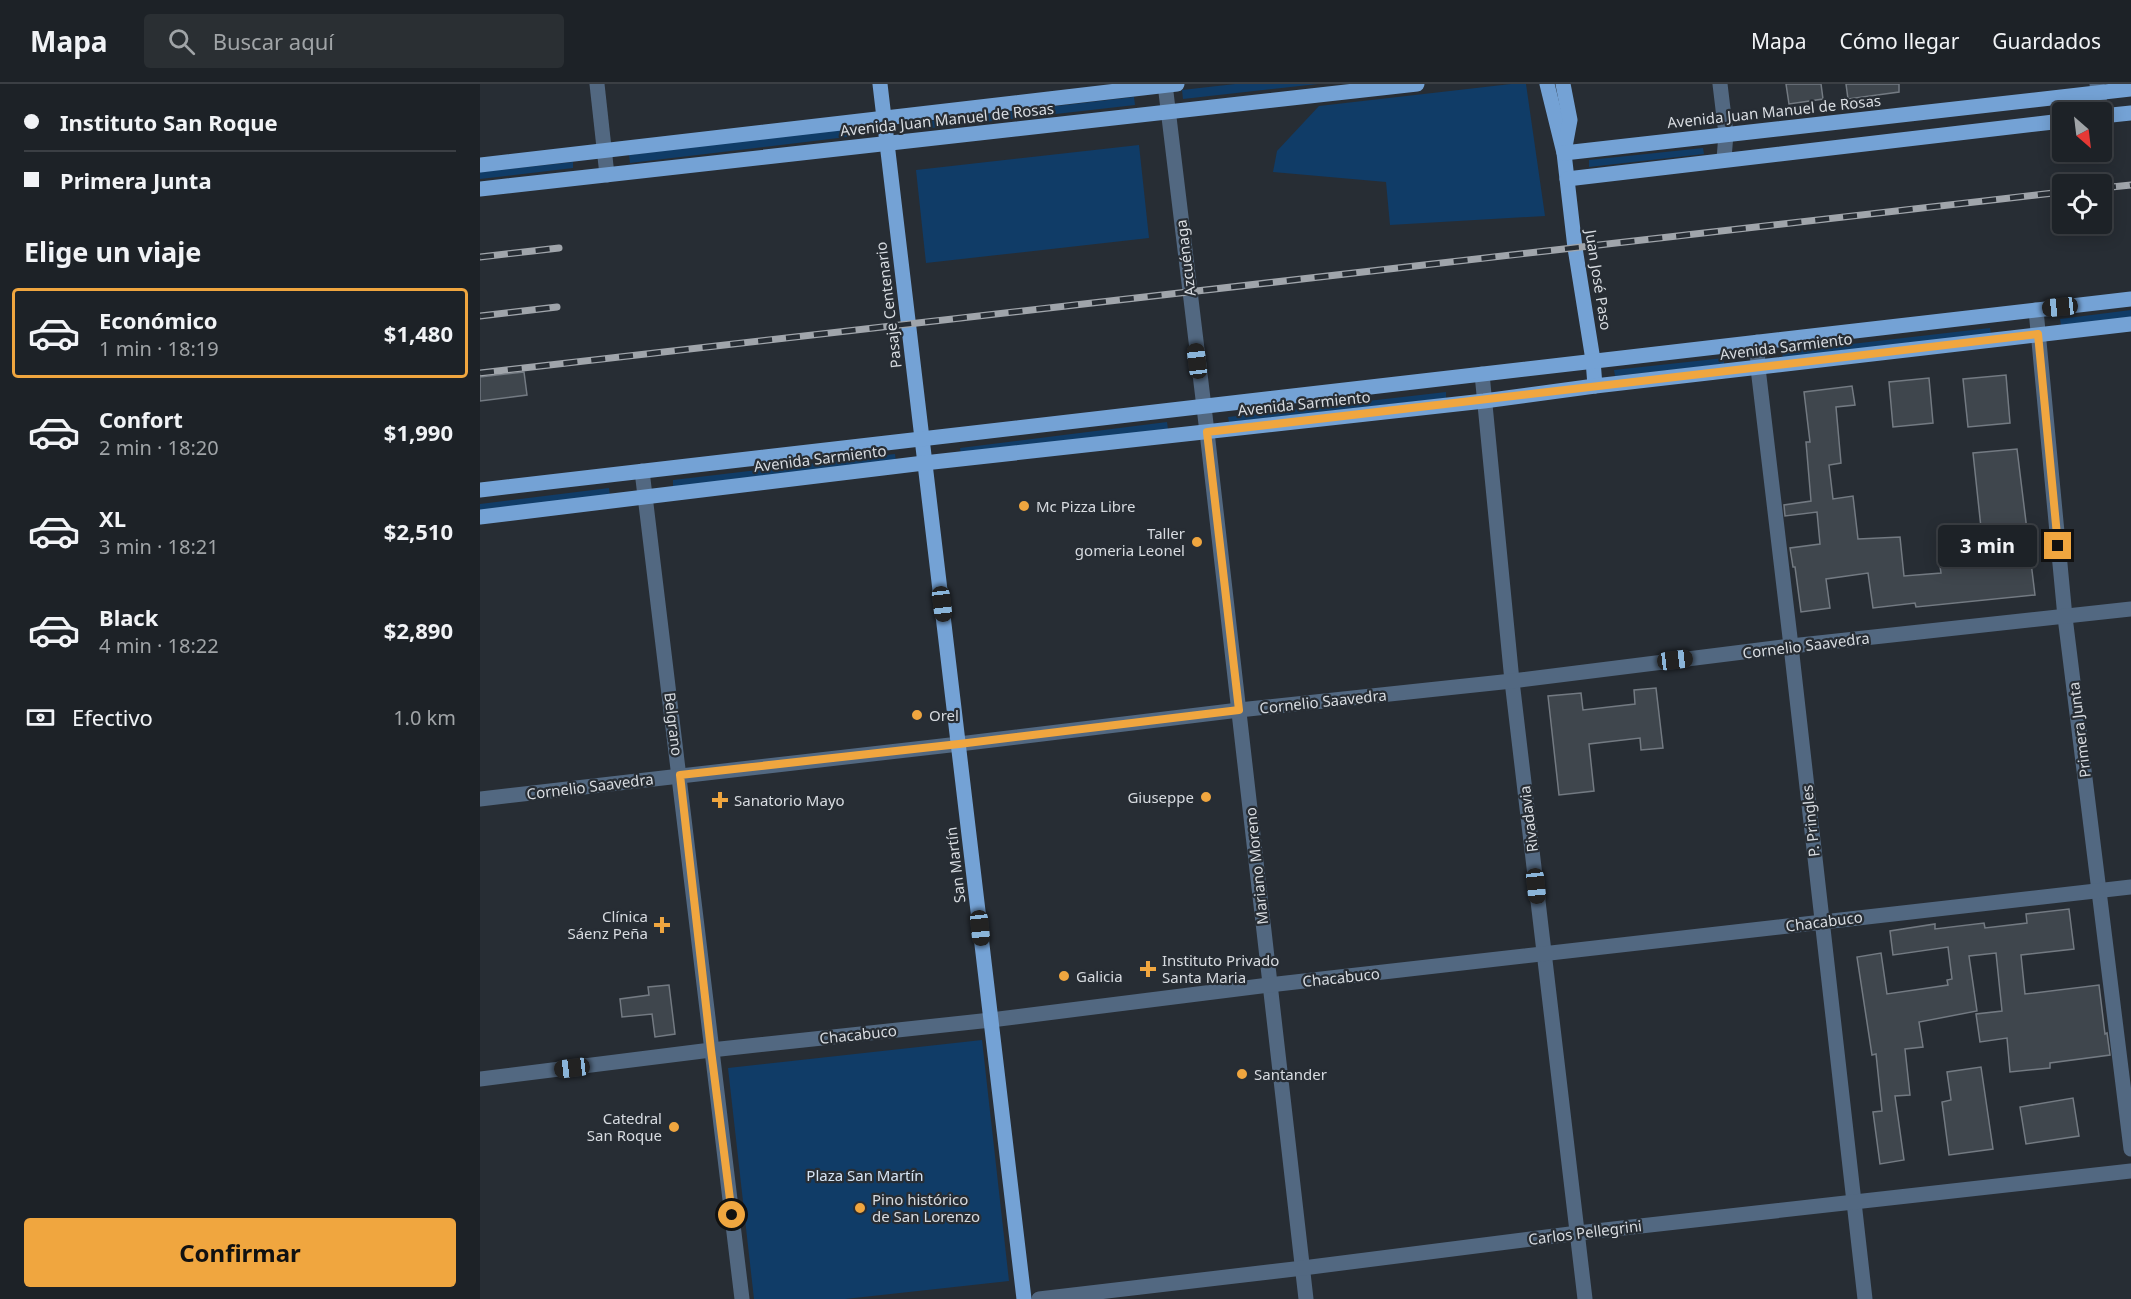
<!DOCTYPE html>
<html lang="es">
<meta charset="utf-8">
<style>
:root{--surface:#1d2227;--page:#2a2f33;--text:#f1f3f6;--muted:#a0a4a7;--line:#3b3f44;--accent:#f0a63f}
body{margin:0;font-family:"Noto Sans",sans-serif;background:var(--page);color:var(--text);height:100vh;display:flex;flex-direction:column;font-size:22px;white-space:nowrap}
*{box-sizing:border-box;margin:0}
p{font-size:20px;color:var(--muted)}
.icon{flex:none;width:33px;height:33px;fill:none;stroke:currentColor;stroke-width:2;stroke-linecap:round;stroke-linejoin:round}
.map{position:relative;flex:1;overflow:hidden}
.drawer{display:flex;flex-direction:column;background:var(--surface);width:480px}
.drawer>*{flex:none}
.top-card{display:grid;align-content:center;height:132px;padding:0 24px;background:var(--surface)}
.needle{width:39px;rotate:152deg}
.controls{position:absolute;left:1572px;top:18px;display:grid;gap:12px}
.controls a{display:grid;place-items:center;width:60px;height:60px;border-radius:6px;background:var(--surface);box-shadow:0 3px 15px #0003,0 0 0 2px var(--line);font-size:30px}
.end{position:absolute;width:27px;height:27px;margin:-14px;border:8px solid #f0a63f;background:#111;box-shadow:0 0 0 3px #111}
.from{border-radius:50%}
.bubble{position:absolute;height:42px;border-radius:6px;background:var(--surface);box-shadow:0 3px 15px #0003,0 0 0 2px var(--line);font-size:20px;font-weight:700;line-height:42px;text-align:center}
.car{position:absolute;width:18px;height:36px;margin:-18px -9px;border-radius:8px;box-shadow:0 0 4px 2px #0007;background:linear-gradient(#222 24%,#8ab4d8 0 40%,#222 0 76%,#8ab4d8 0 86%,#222 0)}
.top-card b{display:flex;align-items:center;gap:21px;height:57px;font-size:22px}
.top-card b+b{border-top:2px solid var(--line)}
.top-card i{width:15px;height:15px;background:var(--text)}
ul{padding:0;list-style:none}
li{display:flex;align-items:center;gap:18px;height:90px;margin:0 12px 9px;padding:0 12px;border:3px solid transparent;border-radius:6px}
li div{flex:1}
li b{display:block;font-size:22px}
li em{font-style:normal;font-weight:700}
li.selected{border-color:var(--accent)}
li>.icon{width:54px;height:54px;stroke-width:1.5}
h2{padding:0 24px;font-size:27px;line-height:72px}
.pay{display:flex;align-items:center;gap:15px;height:66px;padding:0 24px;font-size:22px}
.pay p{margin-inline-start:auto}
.button{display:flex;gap:12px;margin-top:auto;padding:12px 24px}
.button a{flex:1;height:69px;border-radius:6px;background:var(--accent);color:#111;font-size:24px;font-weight:700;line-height:69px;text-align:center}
header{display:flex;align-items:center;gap:36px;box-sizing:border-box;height:84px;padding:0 30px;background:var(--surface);border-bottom:2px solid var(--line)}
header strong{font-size:28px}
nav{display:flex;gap:33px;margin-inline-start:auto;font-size:21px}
.search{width:420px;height:54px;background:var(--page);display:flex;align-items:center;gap:15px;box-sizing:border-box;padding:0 21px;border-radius:6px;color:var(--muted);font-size:22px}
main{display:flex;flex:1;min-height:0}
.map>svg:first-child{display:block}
.green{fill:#103c67}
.building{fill:#3f464d;stroke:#737a82;stroke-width:1.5}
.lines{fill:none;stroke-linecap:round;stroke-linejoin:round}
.minor{stroke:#526881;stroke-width:15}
.major{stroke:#74a2d5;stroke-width:15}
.rail-casing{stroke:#a0a5ab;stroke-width:7}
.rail{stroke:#272d34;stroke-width:4.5;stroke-dasharray:14;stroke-linecap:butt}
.route{stroke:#f0a63f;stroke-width:8}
.poi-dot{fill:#f0a63f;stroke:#272d34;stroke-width:2}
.labels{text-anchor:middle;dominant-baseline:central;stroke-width:4.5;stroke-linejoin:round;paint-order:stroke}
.street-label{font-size:15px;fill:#d7dbe0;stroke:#272d34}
.poi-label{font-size:15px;fill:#d7dbe0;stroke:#272d34;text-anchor:start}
.park-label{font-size:15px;fill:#d6e4f4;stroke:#272d34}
</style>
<header>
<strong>Mapa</strong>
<div class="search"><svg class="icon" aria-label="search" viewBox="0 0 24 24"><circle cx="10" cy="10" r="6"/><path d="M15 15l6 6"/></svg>Buscar aquí</div>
<nav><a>Mapa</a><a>Cómo llegar</a><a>Guardados</a></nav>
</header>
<main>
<section class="drawer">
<div class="top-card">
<b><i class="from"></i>Instituto San Roque</b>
<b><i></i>Primera Junta</b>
</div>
<h2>Elige un viaje</h2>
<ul>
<li class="selected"><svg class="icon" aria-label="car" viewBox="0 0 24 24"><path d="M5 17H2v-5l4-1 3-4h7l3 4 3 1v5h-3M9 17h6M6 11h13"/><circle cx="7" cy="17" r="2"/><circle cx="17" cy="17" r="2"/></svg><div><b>Económico</b><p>1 min · 18:19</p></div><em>$1,480</em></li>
<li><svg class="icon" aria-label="car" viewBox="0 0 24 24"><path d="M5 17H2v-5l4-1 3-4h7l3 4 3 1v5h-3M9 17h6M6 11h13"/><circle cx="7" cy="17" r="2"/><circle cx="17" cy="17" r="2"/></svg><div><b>Confort</b><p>2 min · 18:20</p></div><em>$1,990</em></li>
<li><svg class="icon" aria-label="car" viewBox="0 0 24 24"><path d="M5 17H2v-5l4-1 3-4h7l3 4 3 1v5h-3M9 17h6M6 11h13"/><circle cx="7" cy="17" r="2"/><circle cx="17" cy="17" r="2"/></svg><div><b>XL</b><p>3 min · 18:21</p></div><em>$2,510</em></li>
<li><svg class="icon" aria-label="car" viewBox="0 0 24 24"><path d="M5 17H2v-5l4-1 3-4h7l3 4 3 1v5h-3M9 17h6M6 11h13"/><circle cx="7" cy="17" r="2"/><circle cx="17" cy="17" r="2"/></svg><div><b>Black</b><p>4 min · 18:22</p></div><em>$2,890</em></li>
</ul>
<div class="pay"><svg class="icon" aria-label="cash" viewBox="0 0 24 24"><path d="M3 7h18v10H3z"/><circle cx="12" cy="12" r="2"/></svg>Efectivo<p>1.0 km</p></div>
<div class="button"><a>Confirmar</a></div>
</section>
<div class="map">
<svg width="1651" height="1215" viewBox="0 0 1651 1215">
<rect width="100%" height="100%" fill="#272d34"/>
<g class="green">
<path d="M755,0H838L703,15L702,6Z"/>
<path d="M1031,0H1046L1065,132L910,141L906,98L793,88L797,67L839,22Z"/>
<path d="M654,13L655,21L433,46L432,39Z"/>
<path d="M374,43L375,52L150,79L149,71Z"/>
<path d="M659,61L669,154L446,179L436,86Z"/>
<path d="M1223,64L1224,70L1109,83V76Z"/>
<path d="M93,78V84L0,95V88Z"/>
<path d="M1651,226V233L1581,241L1580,235Z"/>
<path d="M1510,244L1511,251L1303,275L1302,268Z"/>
<path d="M1244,274V280L1135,292L1134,286Z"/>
<path d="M966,308V314L749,338L748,333Z"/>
<path d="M687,338L688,345L481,370L480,364Z"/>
<path d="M415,370L416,378L193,403V396Z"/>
<path d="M129,404L130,411L0,426V420Z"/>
<path d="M502,956L529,1197L365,1215H274L248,984Z"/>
</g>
<g class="building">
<path d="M1306,0H1341L1343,15L1309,20Z"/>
<path d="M1366,0H1419V8L1368,15Z"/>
<path d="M44,288L47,311L0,317V293Z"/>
<path d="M1526,291L1530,339L1488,343L1483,295Z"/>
<path d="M1449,294L1453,339L1413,343L1409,298Z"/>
<path d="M1372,302L1375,321L1356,323L1361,379L1349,381L1353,415L1373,412L1378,455L1420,453L1424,492L1461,489L1458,469L1501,464L1499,453H1502L1493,369L1537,365L1555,511L1436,523L1435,519L1393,524L1388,489L1346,495L1350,524L1321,528L1315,483H1313L1310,464L1340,460L1337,428L1305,432L1304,421L1331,417L1326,358H1330L1324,308Z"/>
<path d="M1176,604L1183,664L1161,666L1160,654L1109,660L1114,707L1079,711L1068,612L1101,609L1103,626L1155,620L1154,606Z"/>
<path d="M1589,825L1594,865L1541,871L1545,910L1619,901L1625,950L1627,949L1630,971L1570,979V984L1530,988L1527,954L1500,958L1496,930L1522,927L1516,869L1489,872L1497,927L1439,938L1443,963L1425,965L1430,1011L1415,1012L1424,1076L1400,1080L1393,1028L1402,1027L1396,970L1392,971L1377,873L1401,869L1407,910L1468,901L1467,896L1472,895L1468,863L1413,871L1410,847L1455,840V845L1504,839L1505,844L1547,839L1546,830Z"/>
<path d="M189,901L195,950L175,953L172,930L142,933L140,915L169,911L168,903Z"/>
<path d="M1501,983L1513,1065L1469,1071L1462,1018L1471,1016L1467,988Z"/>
<path d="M1593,1014L1599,1052L1546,1060L1540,1023Z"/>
</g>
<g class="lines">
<g class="minor">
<path d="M117,0L127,91"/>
<path d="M685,0L727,348L826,1215"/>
<path d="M1240,0L1246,50L1244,75"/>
<path d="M1617,0L1621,28"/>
<path d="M1556,226L1585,533L1651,1065"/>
<path d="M1277,258L1278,284L1311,562L1385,1215"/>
<path d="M1002,290L1032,597L1105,1215"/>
<path d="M162,387L262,1215"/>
<path d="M0,715L479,660L759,626L1032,597L1311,562L1651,525"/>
<path d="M0,995L231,966L511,936L789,901L1651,803"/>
<path d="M559,1215L823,1184L1098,1149L1651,1087"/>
</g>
<g class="major">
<path d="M400,0L544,1215"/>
<path d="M1067,0L1084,69L1095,164L1113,276L1115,302"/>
<path d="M1083,0L1090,36L1085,63"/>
<path d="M1622,32L1651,29"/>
<path d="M1084,69L1651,5"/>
<path d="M0,81L697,0"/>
<path d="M1087,95L1582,37"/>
<path d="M0,105L937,0"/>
<path d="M0,406L1651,215"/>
<path d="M0,433L444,379L1004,317L1115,302L1651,240"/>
</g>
<defs>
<g id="rail">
<path d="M1622,104L1651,101"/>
<path d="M0,173L79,164"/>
<path d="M0,232L77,223"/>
<path d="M0,289L1582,108"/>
</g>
</defs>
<use href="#rail" class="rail-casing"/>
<use href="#rail" class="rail"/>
</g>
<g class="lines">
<path class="route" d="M252,1131L231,966L200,691L479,660L759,626L727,348C1004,317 1281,283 1558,250L1578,462"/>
</g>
<g class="poi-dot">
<circle cx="544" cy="422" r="6"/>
<circle cx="717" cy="458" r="6"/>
<circle cx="437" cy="631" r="6"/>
<circle cx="726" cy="713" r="6"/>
<path d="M237 707h6v6h6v6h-6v6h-6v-6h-6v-6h6z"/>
<path d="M179 832h6v6h6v6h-6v6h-6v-6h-6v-6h6z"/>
<path d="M665 876h6v6h6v6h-6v6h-6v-6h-6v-6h6z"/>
<circle cx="584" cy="892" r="6"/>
<circle cx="762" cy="990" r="6"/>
<circle cx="194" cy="1043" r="6"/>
<circle cx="380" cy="1124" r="6"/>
</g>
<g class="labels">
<g class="street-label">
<text transform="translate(1294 27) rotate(-6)">Avenida Juan Manuel de Rosas</text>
<text transform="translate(467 35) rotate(-6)">Avenida Juan Manuel de Rosas</text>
<text transform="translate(705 174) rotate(-97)">Azcuénaga</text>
<text transform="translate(1119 196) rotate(81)">Juan José Paso</text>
<text transform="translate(408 221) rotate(-97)">Pasaje Centenario</text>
<text transform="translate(1306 262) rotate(-7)">Avenida Sarmiento</text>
<text transform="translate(824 319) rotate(-6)">Avenida Sarmiento</text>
<text transform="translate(340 374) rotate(-7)">Avenida Sarmiento</text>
<text transform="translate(1326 561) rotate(-7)">Cornelio Saavedra</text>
<text transform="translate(843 617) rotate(-6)">Cornelio Saavedra</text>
<text transform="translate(194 640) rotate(83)">Belgrano</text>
<text transform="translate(1599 646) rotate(-97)">Primera Junta</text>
<text transform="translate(110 702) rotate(-7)">Cornelio Saavedra</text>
<text transform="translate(1048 735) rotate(-97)">Rivadavia</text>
<text transform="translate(1330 737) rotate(-96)">P. Pringles</text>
<text transform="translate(475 781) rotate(-97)">San Martín</text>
<text transform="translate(776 782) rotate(-96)">Mariano Moreno</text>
<text transform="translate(1344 837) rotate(-7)">Chacabuco</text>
<text transform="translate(861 893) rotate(-6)">Chacabuco</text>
<text transform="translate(378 950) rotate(-6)">Chacabuco</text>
<text transform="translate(1105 1148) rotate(-7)">Carlos Pellegrini</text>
</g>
<g class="poi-label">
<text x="556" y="422">Mc Pizza Libre</text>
<text x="705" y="449" text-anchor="end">Taller<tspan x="705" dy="17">gomeria Leonel</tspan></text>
<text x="449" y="631">Orel</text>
<text x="714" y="713" text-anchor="end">Giuseppe</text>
<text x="254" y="716">Sanatorio Mayo</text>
<text x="168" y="832" text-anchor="end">Clínica<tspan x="168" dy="17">Sáenz Peña</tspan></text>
<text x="682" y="876">Instituto Privado<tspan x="682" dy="17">Santa Maria</tspan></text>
<text x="596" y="892">Galicia</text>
<text x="774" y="990">Santander</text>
<text x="182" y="1034" text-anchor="end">Catedral<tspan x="182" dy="17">San Roque</tspan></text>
<text x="392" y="1115">Pino histórico<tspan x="392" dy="17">de San Lorenzo</tspan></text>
</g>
<g class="park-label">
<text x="385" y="1091">Plaza San Martín</text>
</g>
</g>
</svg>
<div class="controls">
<a><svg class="needle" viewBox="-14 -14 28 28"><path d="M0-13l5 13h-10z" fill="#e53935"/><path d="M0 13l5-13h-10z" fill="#a0a4a7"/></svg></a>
<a><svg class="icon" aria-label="locate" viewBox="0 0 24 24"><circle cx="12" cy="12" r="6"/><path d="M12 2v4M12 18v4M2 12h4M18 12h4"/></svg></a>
</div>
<i class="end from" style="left:252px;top:1131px"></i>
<i class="end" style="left:1578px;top:462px"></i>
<div class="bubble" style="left:1458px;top:441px;width:99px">3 min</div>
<i class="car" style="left:1580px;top:223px;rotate:264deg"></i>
<i class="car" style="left:717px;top:277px;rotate:353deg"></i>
<i class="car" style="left:462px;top:520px;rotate:173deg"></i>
<i class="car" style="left:1195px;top:576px;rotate:83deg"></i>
<i class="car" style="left:1056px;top:802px;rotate:174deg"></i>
<i class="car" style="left:500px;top:844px;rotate:174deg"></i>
<i class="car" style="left:92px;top:984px;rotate:263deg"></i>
</div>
</main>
